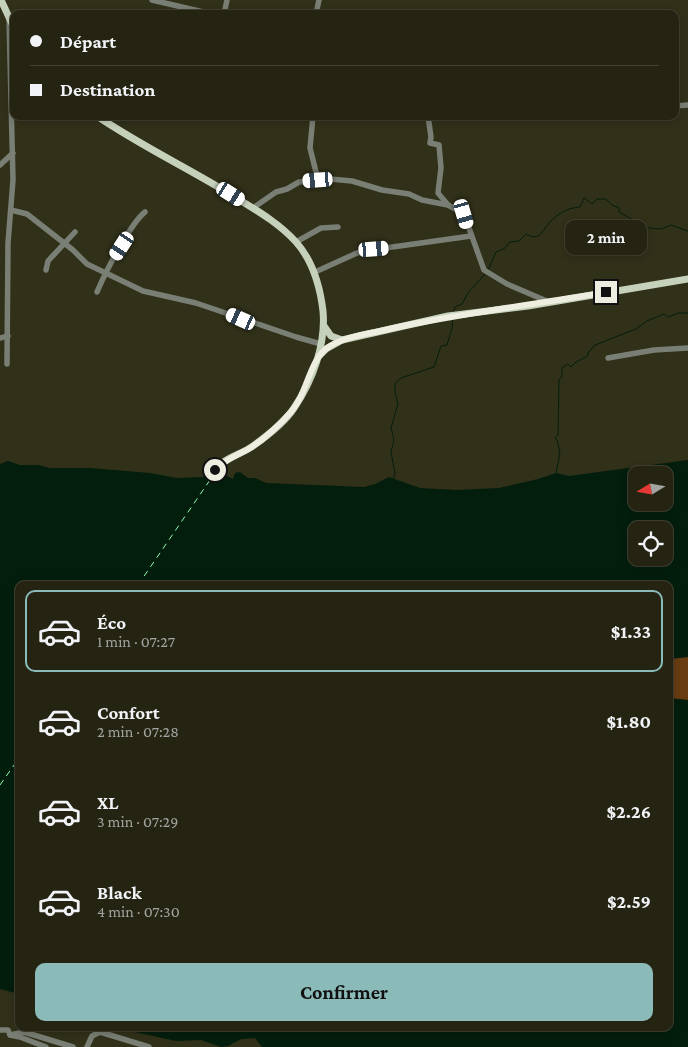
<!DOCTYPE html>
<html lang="fr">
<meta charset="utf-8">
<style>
:root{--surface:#252413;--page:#313021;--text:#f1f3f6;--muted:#a3a4a0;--line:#424133;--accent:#8bbbb9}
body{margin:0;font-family:"Crimson Pro",serif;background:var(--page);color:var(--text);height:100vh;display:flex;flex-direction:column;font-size:19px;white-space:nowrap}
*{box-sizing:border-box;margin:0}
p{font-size:16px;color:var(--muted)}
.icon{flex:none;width:28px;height:28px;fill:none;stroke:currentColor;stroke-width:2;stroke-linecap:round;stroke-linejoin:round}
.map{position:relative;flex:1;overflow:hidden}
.panel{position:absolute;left:15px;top:581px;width:658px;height:450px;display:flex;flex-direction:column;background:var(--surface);border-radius:10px;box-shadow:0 2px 8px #0003,0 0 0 1px var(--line)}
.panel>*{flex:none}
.banner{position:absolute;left:10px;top:10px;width:669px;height:110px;border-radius:10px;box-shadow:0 2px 8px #0003,0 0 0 1px var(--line);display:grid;align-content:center;height:110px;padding:0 20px;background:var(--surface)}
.needle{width:32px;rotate:259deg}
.tools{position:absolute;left:628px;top:466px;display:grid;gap:10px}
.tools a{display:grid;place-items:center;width:45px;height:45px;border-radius:10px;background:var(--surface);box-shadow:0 2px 8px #0003,0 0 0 1px var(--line);font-size:25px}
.end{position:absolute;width:22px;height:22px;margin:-11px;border:6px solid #eeeee0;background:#111;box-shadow:0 0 0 2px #111}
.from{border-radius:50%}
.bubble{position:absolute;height:35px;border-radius:10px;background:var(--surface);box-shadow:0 2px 8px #0003,0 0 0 1px var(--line);font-size:16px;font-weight:700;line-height:35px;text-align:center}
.car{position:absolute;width:15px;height:30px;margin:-15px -8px;border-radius:6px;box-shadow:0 0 4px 1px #0007;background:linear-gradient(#fff 24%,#345 0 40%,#fff 0 76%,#345 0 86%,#fff 0)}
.banner b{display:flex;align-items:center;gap:18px;height:48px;font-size:19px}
.banner b+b{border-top:1px solid var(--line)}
.banner i{width:12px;height:12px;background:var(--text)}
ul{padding:9px 0 0;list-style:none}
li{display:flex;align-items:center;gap:15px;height:82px;margin:0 10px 8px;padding:0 10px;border:2px solid transparent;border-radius:10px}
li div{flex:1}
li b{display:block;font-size:19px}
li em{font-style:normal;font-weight:700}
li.on{border-color:var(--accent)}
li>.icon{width:45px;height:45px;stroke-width:1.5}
.cta{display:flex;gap:10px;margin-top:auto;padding:10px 20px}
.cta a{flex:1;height:58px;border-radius:10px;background:var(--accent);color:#111;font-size:20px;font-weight:700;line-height:58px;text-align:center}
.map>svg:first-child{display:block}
.green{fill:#693c11}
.water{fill:#031e0d;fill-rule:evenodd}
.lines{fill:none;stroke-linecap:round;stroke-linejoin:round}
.stream{stroke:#031e0d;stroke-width:1}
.ferry{stroke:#8fffb3;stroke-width:1;stroke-dasharray:6 5;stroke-linecap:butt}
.minor{stroke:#7a7f75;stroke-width:5.5}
.major{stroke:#c6d1bb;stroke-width:7}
.route{stroke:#eeeee0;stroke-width:6}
</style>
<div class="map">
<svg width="688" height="1047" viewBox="0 0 688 1047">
<rect width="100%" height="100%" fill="#313019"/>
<path class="green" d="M688,657V700L669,698V659Z"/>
<g class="water">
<path d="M688,460V657L669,659V585H19V994L0,989V464L8,461L20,465H39L50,468H90L150,473L177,478L227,476L233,479L235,473L240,472L248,478H255L266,483L364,487L375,484L389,477L420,488L456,490L499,488L538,479L556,473L569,476ZM636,475H664V502H636ZM636,530H664V558H636Z"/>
<path d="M669,698L688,700V1047H262L255,1038L241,1039L228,1046L221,1047L201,1040L176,1041L117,1028H669Z"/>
</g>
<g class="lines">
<g class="stream">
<path d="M488,270L496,252L505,248L510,242L519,241L526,234C530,236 534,238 538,236C543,233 545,227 549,223C559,213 567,208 580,207L584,198L592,204L597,199H606L612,205L619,208V212L633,220L640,221L649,228L661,229L671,225L688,231"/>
<path d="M453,312L455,307L462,304L468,293L485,274"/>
<path d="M556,473L560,453L557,440L555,438L558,435L559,380L562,376V368L568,364L571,367L576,362L588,356V353L595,345L636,329L647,321L664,314L668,317L678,313H688"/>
<path d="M394,478L395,473L391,452L394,440L391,428L398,404L395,393V384L401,378L434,367L441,346L447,345L452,328L453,318"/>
</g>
<g class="ferry">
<path d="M138,585L210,480"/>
<path d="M0,785L19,758"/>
</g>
<g class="minor">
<path d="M152,0L212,14"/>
<path d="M224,14L227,0"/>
<path d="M316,14L319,0"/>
<path d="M675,106L688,105"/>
<path d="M313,116L310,148L318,180"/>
<path d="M428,116L431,137L430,143L439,145L441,168L438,193L448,205"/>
<path d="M0,165L13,153"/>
<path d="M253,208L276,192L287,189L299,182L330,179L352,181L382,190L409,194L422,200L448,205L464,214L484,270L507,284L549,302"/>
<path d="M11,210L27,214L73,250L87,264L143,291L196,303L296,337L321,344"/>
<path d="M296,242L321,228L338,227"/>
<path d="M46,270L48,261L75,232"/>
<path d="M315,272L357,253L371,250L471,236"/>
<path d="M97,292C105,273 130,224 145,212"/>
<path d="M0,338L8,336"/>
<path d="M608,358L654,350L688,348"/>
<path d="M7,364L8,243L13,180L9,19"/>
<path d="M0,1030H8L10,1035L20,1037L46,1047"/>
<path d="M10,1035L24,1032L73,1047"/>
<path d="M87,1047L92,1036L100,1032L149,1047"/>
</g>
<g class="major">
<path d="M1,0L14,28"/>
<path d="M97,116C141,146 190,169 235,197C256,210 279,223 296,242C313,261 320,286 323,311C326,344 313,380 294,408C285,422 267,436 253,446C239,456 217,459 212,477"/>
<path d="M324,326L331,336L342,340"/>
<path d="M319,356L326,349L342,340L448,316L528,306L688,279"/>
</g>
</g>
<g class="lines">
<path class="route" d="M215,470C227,458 237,456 250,448C265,439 279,425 290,413C307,395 309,361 327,348C344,336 369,334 389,329C461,313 533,305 606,292"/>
</g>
</svg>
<div class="tools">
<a><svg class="needle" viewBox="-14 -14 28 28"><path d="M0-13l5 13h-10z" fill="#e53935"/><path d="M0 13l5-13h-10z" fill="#a3a4a0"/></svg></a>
<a><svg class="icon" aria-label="locate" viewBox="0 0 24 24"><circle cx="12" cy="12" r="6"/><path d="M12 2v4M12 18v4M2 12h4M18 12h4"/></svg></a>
</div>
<i class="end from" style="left:215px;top:470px"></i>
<i class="end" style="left:606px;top:292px"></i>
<div class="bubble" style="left:565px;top:220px;width:82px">2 min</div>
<i class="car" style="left:318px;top:180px;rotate:266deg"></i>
<i class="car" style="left:231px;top:194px;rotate:122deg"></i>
<i class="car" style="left:464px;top:214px;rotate:164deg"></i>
<i class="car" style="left:122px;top:246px;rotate:213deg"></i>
<i class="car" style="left:374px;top:249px;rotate:86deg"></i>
<i class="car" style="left:241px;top:319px;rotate:294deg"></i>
<div class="banner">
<b><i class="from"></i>Départ</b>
<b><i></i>Destination</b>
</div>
<section class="panel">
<ul>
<li class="on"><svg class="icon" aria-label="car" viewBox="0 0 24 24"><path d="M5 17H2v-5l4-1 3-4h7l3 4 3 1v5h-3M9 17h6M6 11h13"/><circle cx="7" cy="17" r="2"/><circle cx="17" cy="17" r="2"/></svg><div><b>Éco</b><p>1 min · 07:27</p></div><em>$1.33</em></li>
<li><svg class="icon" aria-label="car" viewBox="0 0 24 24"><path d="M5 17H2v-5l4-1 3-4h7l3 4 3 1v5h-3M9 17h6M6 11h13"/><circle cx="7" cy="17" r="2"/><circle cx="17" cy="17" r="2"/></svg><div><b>Confort</b><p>2 min · 07:28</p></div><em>$1.80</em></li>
<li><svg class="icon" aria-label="car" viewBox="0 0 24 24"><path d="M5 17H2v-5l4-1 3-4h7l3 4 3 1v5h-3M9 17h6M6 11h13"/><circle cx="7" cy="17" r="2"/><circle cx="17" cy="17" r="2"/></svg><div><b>XL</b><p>3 min · 07:29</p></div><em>$2.26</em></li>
<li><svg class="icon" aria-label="car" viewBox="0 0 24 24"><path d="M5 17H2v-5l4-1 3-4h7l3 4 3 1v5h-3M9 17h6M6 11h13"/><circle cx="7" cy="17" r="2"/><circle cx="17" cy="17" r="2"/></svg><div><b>Black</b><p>4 min · 07:30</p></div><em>$2.59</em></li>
</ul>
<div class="cta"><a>Confirmer</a></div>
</section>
</div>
